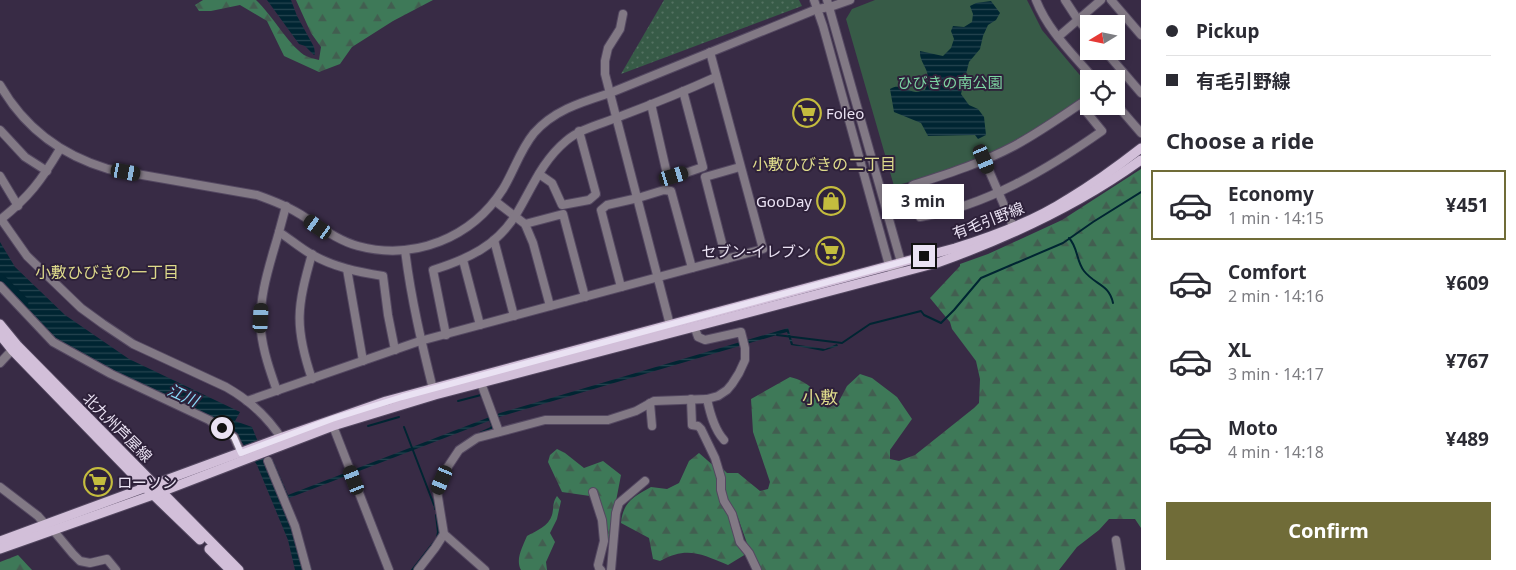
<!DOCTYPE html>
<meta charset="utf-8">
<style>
:root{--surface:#fff;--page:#f2f2f3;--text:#2b2b33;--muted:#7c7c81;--line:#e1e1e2;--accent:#706c38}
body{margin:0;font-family:"Noto Sans","Noto Sans JP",sans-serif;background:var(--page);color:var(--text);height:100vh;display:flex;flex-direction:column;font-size:19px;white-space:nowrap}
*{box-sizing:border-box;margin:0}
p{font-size:16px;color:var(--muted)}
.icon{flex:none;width:28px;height:28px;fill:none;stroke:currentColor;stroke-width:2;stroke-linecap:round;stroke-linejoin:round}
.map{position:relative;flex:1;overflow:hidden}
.drawer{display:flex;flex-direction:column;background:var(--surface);width:375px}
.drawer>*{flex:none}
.guide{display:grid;align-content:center;height:110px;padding:0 25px;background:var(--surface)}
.needle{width:32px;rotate:260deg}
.tools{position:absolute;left:1080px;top:15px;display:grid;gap:10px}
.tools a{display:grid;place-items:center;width:45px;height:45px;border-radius:0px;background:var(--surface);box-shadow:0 2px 8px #0003;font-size:25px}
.end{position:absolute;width:22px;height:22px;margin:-11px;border:6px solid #eae2f3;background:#111;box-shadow:0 0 0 2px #111}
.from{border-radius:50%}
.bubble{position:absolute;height:35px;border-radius:0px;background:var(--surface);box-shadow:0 2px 8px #0003;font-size:16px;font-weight:700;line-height:35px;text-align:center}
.car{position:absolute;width:15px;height:30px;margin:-15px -8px;border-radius:6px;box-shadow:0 0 4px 1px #0007;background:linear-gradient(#222 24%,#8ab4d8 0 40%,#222 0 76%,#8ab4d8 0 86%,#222 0)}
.guide b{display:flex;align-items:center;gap:18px;height:48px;font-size:19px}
.guide b+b{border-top:1px solid var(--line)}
.guide i{width:12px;height:12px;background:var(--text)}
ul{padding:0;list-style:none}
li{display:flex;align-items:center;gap:15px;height:70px;margin:0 10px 8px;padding:0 15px;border:2px solid transparent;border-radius:0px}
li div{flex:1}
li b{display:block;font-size:19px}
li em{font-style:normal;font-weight:700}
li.on{border-color:var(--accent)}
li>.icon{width:45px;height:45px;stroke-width:1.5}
h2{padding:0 25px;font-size:22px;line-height:60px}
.action{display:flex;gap:10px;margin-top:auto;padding:10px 25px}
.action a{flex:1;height:58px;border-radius:0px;background:var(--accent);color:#fff;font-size:20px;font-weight:700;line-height:58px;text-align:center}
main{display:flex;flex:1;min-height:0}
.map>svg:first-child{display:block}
.grass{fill:url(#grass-dots)}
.forest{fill:url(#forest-firs)}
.park{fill:#375b47}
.water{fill:url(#water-rules)}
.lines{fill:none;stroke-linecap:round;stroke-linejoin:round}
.stream{stroke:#002532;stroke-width:2}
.river{stroke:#002532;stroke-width:11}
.minor-casing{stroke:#544861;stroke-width:10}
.major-casing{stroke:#544861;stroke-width:11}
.minor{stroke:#827985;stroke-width:8}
.major{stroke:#d2bfd9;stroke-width:9}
.route{stroke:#eae2f3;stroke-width:6}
.labels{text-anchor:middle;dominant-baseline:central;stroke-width:4;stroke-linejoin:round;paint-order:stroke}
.park-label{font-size:15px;fill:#7cd4a2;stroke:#2e213a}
.poi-label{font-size:15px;fill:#eae2f3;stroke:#2e213a;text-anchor:start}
.street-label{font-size:15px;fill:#eae2f3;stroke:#2e213a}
.neighbourhood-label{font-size:16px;fill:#deda8b;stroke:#2e213a}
.water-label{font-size:16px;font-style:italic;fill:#89d9f8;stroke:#2e213a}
.quarter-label{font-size:18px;fill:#deda8b;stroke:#2e213a}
</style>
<main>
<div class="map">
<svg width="1141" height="570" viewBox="0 0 1141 570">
<defs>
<pattern id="grass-dots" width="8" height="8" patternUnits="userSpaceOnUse" patternTransform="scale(1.25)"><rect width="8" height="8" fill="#375b47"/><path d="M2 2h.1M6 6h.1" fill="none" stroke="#547262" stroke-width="1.8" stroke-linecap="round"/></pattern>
<pattern id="forest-firs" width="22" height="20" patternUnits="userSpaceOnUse" patternTransform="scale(1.25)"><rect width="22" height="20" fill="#3e7958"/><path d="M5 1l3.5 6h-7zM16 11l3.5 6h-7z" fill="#425e50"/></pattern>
<pattern id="water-rules" width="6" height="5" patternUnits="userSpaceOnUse" patternTransform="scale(1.25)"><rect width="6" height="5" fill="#002532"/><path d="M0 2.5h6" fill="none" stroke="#254450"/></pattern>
</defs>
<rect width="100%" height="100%" fill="#382b45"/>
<path class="grass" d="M664,0H799L802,6L621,74Z"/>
<g class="forest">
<path d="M203,0H256C272,15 288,44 304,55C308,57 314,59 319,60L321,47L311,33L296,0H433L393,21L352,47L340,64L319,72L284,56L267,21L240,5L211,11H199L195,5Z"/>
<path d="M1141,169V528L1135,519H1109L1099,530L1077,547L1059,570H760L749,549L736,512L727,499L724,479L721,467L727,473H738L760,491L768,489L770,482L753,432L751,399L790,377C810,382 816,392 827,408L838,403L847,386L860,374L872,378L897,397L912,419L890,450V459L899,461L915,455L974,408L979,403L980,379L976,361L952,329L950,322L930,298L960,266V264L988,254L1062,220Z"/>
<path d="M557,449L565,453L584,468L603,461L621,475L612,522L610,543L607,542L597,497L562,492L548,462L550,455Z"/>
<path d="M699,453L715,467L717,476L716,489L721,504L729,514L746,554L728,565C701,554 687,546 660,561L653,559L649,538L621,523C623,502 633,497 651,487L667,489L679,483L689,461Z"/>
<path d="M557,496L561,501L557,519L550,533L555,542L546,562L547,570H521C515,559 523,546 527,536C536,531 549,526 552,515C554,508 552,503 557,496Z"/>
<path d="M18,555L32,570H0V562Z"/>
</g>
<path class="park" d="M875,0H1027L1042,30L1089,86V93C1037,138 960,169 894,186L846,19L852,9Z"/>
<g class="water">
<path d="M267,0H291L297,16L314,47L315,54L314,55L305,46L299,44Z"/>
<path d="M991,1L1000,13L996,20L988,25L983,36L980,49L969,62L961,94L969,105L978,109L984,117L986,135L978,139L975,135L928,136L921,123L894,112L890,89C900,83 906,91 916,92C919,92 922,90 925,90C934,70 919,65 920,51L943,56L951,48L954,39L951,31L953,26L964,27L972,22L973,14L970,6L976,3Z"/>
<path d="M0,242L15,267L65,315L129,359L240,412L235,421L252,427L281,499L271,460H273L288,495L500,413L788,328L793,344L825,349L837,344L838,346L823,351L791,345L787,332L499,417L289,498L312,570H311L293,513L294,532L305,570H295L288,540L257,465L239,438L217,420L108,370L58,341L34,317L0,277Z"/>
</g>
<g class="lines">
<g class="stream">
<path d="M1069,238C1078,247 1076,261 1084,271C1095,285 1109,284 1113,303"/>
<path d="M777,335L842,343L870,324L921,311L924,315L941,323L954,310L981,278L1063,243L1093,222L1141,192"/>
<path d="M458,401L481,395L482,397"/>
<path d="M368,426L399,417"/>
<path d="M404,427L434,505"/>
<path d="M480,433L491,428L492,426L485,404"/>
<path d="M436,485L441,473"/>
<path d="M434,497L435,509"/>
<path d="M412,570L437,538L438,532L436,515"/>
</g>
<path class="river" d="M0,279L23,302"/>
<defs>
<g id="minor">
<path d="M814,0L823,26L889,265L894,274"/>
<path d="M827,0L901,262L898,268"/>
<path d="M1036,0C1048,31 1073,54 1094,79"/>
<path d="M1065,0L1078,20L1089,33"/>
<path d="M1111,0L1141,35"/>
<path d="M623,14L620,29L608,48L605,61V74L670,325"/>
<path d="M1058,37L1101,0"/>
<path d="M1105,51L1141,93"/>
<path d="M0,85C24,127 61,155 108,169L257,195C271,200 285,205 298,213C318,225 336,240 358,246C414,261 472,238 503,189C514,171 520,150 534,133C554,110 582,102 610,93L817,9L830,7L850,0"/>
<path d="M651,104L667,174L674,177L703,167L683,91"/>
<path d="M1080,104L1102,131C1048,169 986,206 920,217L913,185C947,174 982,163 1014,146C1040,132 1064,115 1089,98"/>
<path d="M1116,104L1141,133"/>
<path d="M0,130L25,157L47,171"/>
<path d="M984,159L1013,226"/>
<path d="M539,174L552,183L562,205L589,200L596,194L579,131"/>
<path d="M0,176L18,206"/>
<path d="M495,201L525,224L533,243L550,306"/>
<path d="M286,206L279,232C290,239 300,248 311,254C333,267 358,272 383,276L388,315L395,350"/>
<path d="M1,219L27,256L81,308L103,324L133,344L226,387C249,400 269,418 283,441"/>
<path d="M0,220C29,197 41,181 60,149"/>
<path d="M525,224L563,214L585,297"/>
<path d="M494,240L514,316"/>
<path d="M405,250C411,299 422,345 434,393"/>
<path d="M312,254C297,307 294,326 312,379"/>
<path d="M726,259L705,177L740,167"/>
<path d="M463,260L480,325"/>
<path d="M347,269L363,361"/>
<path d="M0,286L53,342L111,374L209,420L234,437L241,453"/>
<path d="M621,287L601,210L607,205L638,198L664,190L671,191L692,268"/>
<path d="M446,335L433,270C468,259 497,246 517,213C532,188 542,161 566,141C581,128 602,124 621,116C653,104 685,91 716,77"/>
<path d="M0,363L12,350"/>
<path d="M481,383L499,432"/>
<path d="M277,391C270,371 263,351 261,331C258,297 270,264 279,232"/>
<path d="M691,399L692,425L698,426L701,429L715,458L721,478V490L724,501L732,514L740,542L749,553L757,570"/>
<path d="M707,399C710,413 714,429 724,440"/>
<path d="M247,401L420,341L763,249L710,52"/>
<path d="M650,403L652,426"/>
<path d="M333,426L389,570"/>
<path d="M268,461L295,526L307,570"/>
<path d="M0,487L38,516L45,524L53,530L73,554L80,561L90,563L107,559L116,570"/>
<path d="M593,492L602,520L604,541L598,565L599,568L601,570"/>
<path d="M1116,540L1121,570"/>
<path d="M418,570L435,548L444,534"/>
<path d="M485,570L444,534L437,491L447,468L459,450L477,438L545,420H608L636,411L654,401L707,399L718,396L727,390L732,384L739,373L745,360V348L741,332L705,340L698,337L693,323"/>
<path d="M611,570L616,513L619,503L645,481"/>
</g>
<g id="major">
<path d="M0,324L18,346L239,570"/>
<path d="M0,335L12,350L145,487L200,540"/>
<path d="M0,541L277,439L386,401L955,248C994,236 1034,221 1068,199C1093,184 1118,166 1141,148"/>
<path d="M0,549L153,495L333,426L435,395L937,263C1010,237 1079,205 1141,160"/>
<path d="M209,549L230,570"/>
</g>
</defs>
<use href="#minor" class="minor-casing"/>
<use href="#major" class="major-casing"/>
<use href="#minor" class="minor"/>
<use href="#major" class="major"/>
</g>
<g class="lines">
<path class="route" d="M222,428L234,437L241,453L332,419L402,397L924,256"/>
</g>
<defs>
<symbol id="supermarket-ring" viewBox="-11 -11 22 22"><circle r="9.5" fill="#2e213a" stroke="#c4bc3e" stroke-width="1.5"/><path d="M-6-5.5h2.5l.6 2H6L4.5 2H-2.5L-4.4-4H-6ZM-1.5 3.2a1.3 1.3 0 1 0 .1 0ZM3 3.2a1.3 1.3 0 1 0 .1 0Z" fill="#c4bc3e"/></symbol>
<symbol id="shop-ring" viewBox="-11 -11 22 22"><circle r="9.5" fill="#2e213a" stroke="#c4bc3e" stroke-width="1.5"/><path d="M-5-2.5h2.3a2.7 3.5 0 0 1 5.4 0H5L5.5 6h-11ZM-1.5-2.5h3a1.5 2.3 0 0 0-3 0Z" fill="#c4bc3e"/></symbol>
</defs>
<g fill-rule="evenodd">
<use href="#supermarket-ring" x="791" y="97" width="32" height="32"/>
<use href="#shop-ring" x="815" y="185" width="32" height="32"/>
<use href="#supermarket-ring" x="814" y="235" width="32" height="32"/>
<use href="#supermarket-ring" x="82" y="466" width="32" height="32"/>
</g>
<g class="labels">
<g class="park-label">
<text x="950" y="82">ひびきの南公園</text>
</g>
<g class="poi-label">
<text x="826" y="113">Foleo</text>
<text x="812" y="201" text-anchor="end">GooDay</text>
<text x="811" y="251" text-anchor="end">セブン-イレブン</text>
<text x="117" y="482">ローソン</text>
</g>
<g class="street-label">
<text transform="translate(988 220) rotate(-21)">有毛引野線</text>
<text transform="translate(118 427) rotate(45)">北九州芦屋線</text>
</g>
<g class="neighbourhood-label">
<text x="824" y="164">小敷ひびきの二丁目</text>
<text x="107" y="272">小敷ひびきの一丁目</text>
</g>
<g class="water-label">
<text transform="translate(183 395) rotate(24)">江川</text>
</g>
<g class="quarter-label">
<text x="820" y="397">小敷</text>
</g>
</g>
</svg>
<div class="tools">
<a><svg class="needle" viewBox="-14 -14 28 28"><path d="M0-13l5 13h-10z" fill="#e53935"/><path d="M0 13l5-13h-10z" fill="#7c7c81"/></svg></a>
<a><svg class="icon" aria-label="locate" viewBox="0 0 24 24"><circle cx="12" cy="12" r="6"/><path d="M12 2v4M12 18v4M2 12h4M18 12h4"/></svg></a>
</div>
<i class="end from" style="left:222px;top:428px"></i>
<i class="end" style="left:924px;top:256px"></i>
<div class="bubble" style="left:882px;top:184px;width:82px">3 min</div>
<i class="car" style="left:984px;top:159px;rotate:157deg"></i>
<i class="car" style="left:126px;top:172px;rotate:100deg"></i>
<i class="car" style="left:674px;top:176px;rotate:73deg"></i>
<i class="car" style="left:318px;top:227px;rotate:305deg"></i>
<i class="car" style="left:261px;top:318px;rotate:3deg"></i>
<i class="car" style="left:354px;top:480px;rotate:339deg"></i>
<i class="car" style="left:442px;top:480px;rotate:203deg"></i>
</div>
<section class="drawer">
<div class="guide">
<b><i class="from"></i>Pickup</b>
<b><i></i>有毛引野線</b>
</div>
<h2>Choose a ride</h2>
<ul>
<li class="on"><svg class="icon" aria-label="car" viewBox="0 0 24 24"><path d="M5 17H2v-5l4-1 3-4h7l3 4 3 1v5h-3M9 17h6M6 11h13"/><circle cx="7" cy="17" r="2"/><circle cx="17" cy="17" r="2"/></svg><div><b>Economy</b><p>1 min · 14:15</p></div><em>¥451</em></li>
<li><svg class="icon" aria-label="car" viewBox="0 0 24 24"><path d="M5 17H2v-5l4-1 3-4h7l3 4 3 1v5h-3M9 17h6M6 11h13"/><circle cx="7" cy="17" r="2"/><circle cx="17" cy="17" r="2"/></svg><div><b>Comfort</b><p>2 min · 14:16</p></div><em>¥609</em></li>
<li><svg class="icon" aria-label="car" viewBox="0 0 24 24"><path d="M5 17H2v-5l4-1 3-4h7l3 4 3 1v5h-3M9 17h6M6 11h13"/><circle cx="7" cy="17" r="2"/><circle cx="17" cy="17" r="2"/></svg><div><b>XL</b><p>3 min · 14:17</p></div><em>¥767</em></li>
<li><svg class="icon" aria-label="car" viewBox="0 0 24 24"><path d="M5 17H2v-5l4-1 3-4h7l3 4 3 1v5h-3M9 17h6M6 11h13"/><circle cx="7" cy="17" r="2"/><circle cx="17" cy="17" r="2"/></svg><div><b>Moto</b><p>4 min · 14:18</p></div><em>¥489</em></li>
</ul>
<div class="action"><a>Confirm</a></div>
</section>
</main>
